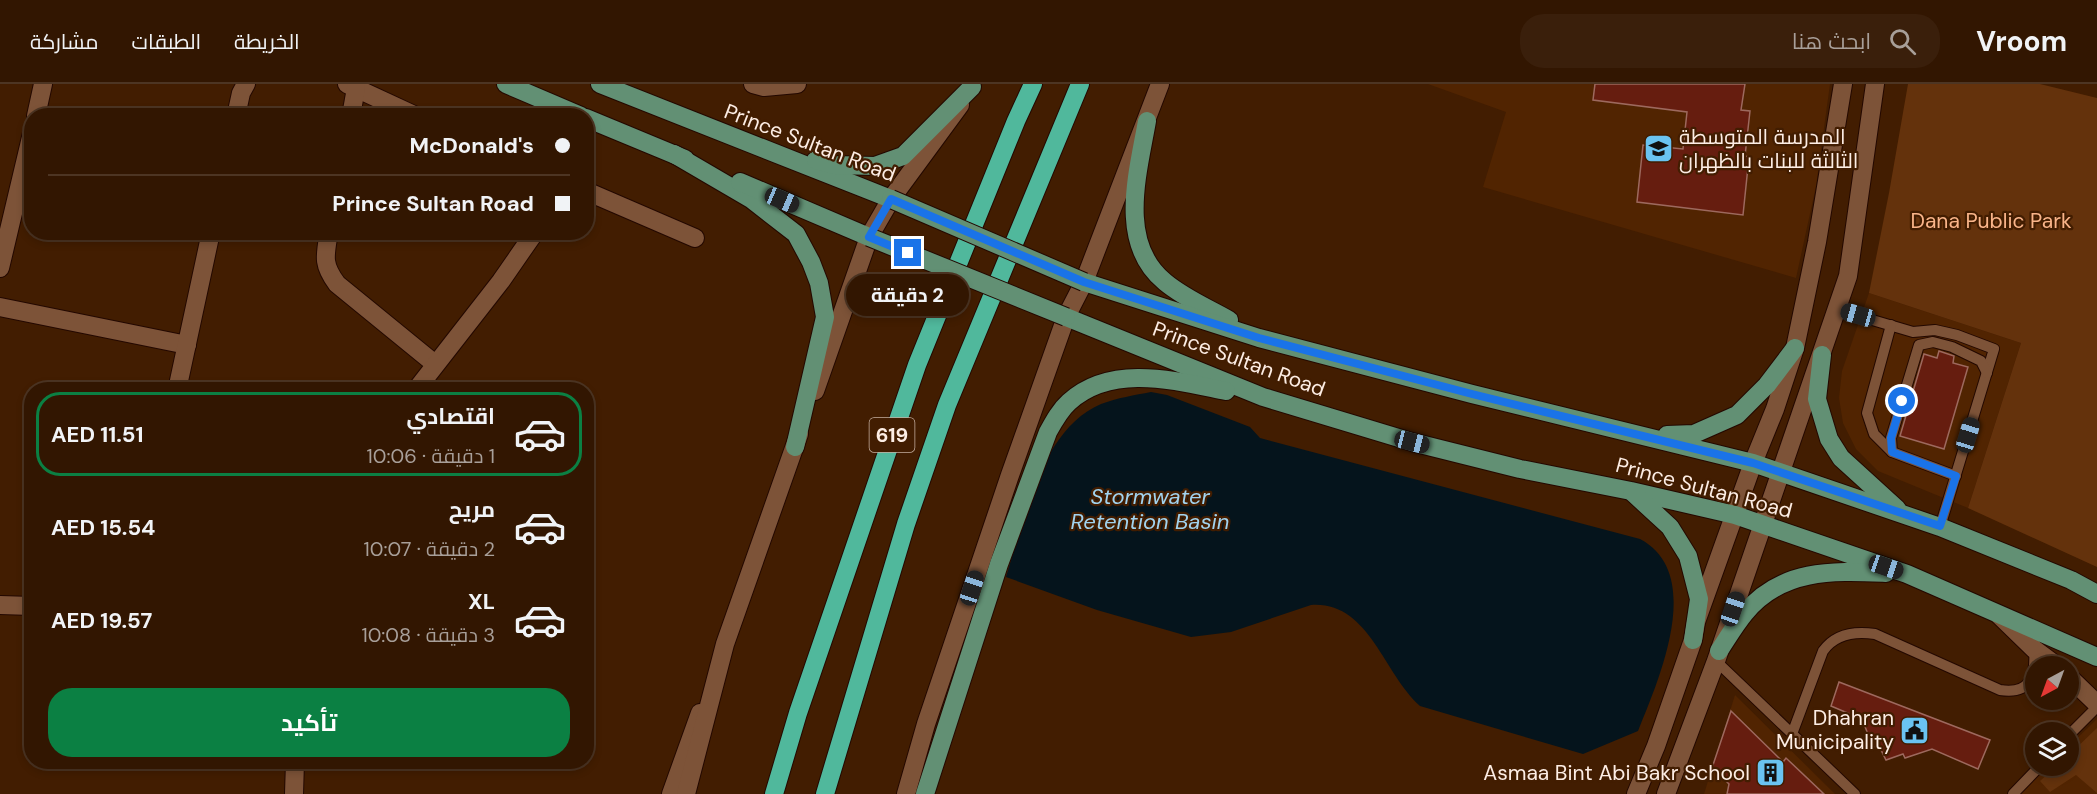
<!DOCTYPE html>
<html lang="ar">
<meta charset="utf-8">
<style>
:root{--surface:#321601;--page:#3a1f0b;--text:#f1f3f6;--muted:#a89f99;--line:#4d3523;--accent:#0b8043}
body{margin:0;font-family:"DM Sans",Cairo,sans-serif;background:var(--page);color:var(--text);direction:rtl;height:100vh;display:flex;flex-direction:column;font-size:22px;white-space:nowrap}
*{box-sizing:border-box;margin:0}
p{font-size:20px;color:var(--muted)}
.icon{flex:none;width:33px;height:33px;fill:none;stroke:currentColor;stroke-width:2;stroke-linecap:round;stroke-linejoin:round}
.map{position:relative;flex:1;overflow:hidden;direction:ltr}
.details{position:absolute;left:24px;top:298px;width:570px;height:387px;display:flex;flex-direction:column;background:var(--surface);border-radius:24px;box-shadow:0 3px 9px #0003,0 0 0 2px var(--line);direction:rtl}
.details>*{flex:none}
.hud{position:absolute;left:24px;top:24px;width:570px;height:132px;border-radius:24px;box-shadow:0 3px 9px #0003,0 0 0 2px var(--line);direction:rtl;display:grid;align-content:center;height:132px;padding:0 24px;background:var(--surface)}
.needle{width:39px;rotate:221deg}
.fabs{position:absolute;left:2025px;top:572px;display:grid;gap:12px}
.fabs a{display:grid;place-items:center;width:54px;height:54px;border-radius:50%;background:var(--surface);box-shadow:0 3px 9px #0003,0 0 0 2px var(--line);font-size:30px}
.end{position:absolute;width:27px;height:27px;margin:-14px;border:8px solid #1a73e8;background:#fff;box-shadow:0 0 0 3px #fff}
.from{border-radius:50%}
.bubble{position:absolute;height:42px;border-radius:21px;background:var(--surface);box-shadow:0 3px 9px #0003,0 0 0 2px var(--line);font-size:20px;font-weight:700;line-height:42px;text-align:center;direction:rtl}
.car{position:absolute;width:18px;height:36px;margin:-18px -9px;border-radius:8px;box-shadow:0 0 4px 2px #0007;background:linear-gradient(#222 24%,#8ab4d8 0 40%,#222 0 76%,#8ab4d8 0 86%,#222 0)}
.hud b{display:flex;align-items:center;gap:21px;height:57px;font-size:22px}
.hud b+b{border-top:2px solid var(--line)}
.hud i{width:15px;height:15px;background:var(--text)}
ul{padding:10px 0 0;list-style:none}
li{display:flex;align-items:center;gap:18px;height:84px;margin:0 12px 9px;padding:0 12px;border:3px solid transparent;border-radius:24px}
li div{flex:1}
li b{display:block;font-size:22px}
li em{font-style:normal;font-weight:700}
li.active{border-color:var(--accent)}
li>.icon{width:54px;height:54px;stroke-width:1.5}
.action{display:flex;gap:12px;margin-top:auto;padding:12px 24px}
.action a{flex:1;height:69px;border-radius:24px;background:var(--accent);color:#fff;font-size:24px;font-weight:700;line-height:69px;text-align:center}
header{display:flex;align-items:center;gap:36px;box-sizing:border-box;height:84px;padding:0 30px;background:var(--surface);border-bottom:2px solid var(--line)}
header strong{font-size:28px}
nav{display:flex;gap:33px;margin-inline-start:auto;font-size:21px}
.search{width:420px;height:54px;background:var(--page);display:flex;align-items:center;gap:15px;box-sizing:border-box;padding:0 21px;border-radius:24px;color:var(--muted);font-size:22px}
.map>svg:first-child{display:block}
.built{fill:#512401}
.green{fill:#64320c}
.water{fill:#05141c}
.building{fill:#661d0f;stroke:#9d695e;stroke-width:1.5}
.lines{fill:none;stroke-linecap:round;stroke-linejoin:round}
.lane-casing{stroke:#230800;stroke-width:12}
.street-casing{stroke:#230800;stroke-width:20}
.secondary-casing{stroke:#230800;stroke-width:20}
.primary-casing{stroke:#230800;stroke-width:20}
.highway-casing{stroke:#230800;stroke-width:20}
.lane{stroke:#7d5338;stroke-width:10}
.street{stroke:#7d5338;stroke-width:18}
.secondary{stroke:#7d5338;stroke-width:18}
.primary{stroke:#629074;stroke-width:18}
.highway{stroke:#50b89c;stroke-width:18}
.primary-bridge-casing{stroke:#230800;stroke-width:20;stroke-linecap:butt}
.primary-bridge{stroke:#629074;stroke-width:18}
.route{stroke:#1a73e8;stroke-width:8}
.labels{text-anchor:middle;dominant-baseline:central;stroke-width:4.5;stroke-linejoin:round;paint-order:stroke}
.shield{fill:#421d01;stroke:#c5afa0;stroke-width:1.5}
.shield-label{font-size:20px;font-weight:bold;fill:#fdede4}
.poi-label{font-size:21px;fill:#fdede4;stroke:#421d01;text-anchor:end}
.street-label{font-size:21px;fill:#fdede4;stroke:#421d01}
.park-label{font-size:21px;fill:#f9b489;stroke:#421d01}
.water-label{font-size:22px;font-style:italic;fill:#a1d3ef;stroke:#421d01}
</style>
<header>
<strong>Vroom</strong>
<div class="search"><svg class="icon" aria-label="search" viewBox="0 0 24 24"><circle cx="10" cy="10" r="6"/><path d="M15 15l6 6"/></svg>ابحث هنا</div>
<nav><a>الخريطة</a><a>الطبقات</a><a>مشاركة</a></nav>
</header>
<div class="map">
<svg width="2097" height="710" viewBox="0 0 2097 710">
<rect width="100%" height="100%" fill="#421d01"/>
<g class="built">
<path d="M1428,0H1830L1816,102L1796,194L1483,103L1506,28Z"/>
<path d="M1869,209L2021,259L1968,424L1878,387L1856,365L1843,339L1839,314L1842,287Z"/>
<path d="M1735,611L1835,710H1704Z"/>
<path d="M2097,635V710H2019L2049,681H2068L2069,662Z"/>
</g>
<g class="green">
<path d="M1908,0H2040L2097,14V483L1968,424L2021,259L1869,209L1889,109Z"/>
<path d="M2097,644V709L2076,691L2050,708L2040,697L2058,681H2068L2069,671Z"/>
</g>
<path class="water" d="M1151,308L1167,311L1250,343L1260,354L1640,455C1706,490 1658,597 1638,647L1583,670L1420,622C1383,589 1369,517 1311,521L1231,548L1191,553L1097,526L1006,493C1023,438 1041,345 1101,320C1117,314 1135,311 1151,308Z"/>
<g class="building">
<path d="M1595,0H1745L1741,26L1750,27L1745,72L1749,73L1743,131L1637,118L1643,61L1683,65L1687,28L1593,16Z"/>
<path d="M1939,267L1954,272L1953,279L1968,283L1944,365L1900,352L1924,270L1937,274Z"/>
<path d="M1839,598L1990,656L1978,685L1932,665L1905,674L1903,670L1886,676L1879,662L1873,663L1862,635L1831,622Z"/>
<path d="M1731,627L1783,678L1786,674L1824,710H1727L1729,700L1712,684Z"/>
</g>
<g class="lines">
<defs>
<g id="lane">
<path d="M1835,225L1913,248L1935,246L1957,251L1994,265L1940,443"/>
<path d="M1891,241L1867,329L1874,350L1892,368L1956,392"/>
<path d="M1892,368L1891,354L1919,261L1933,258L1952,263L1981,277L1987,289"/>
<path d="M1716,577L1855,710"/>
<path d="M1792,650L1823,567C1835,550 1855,547 1875,550L2000,606C2031,611 2036,591 2034,565"/>
<path d="M2068,652L2097,623"/>
<path d="M2013,710L2041,681"/>
</g>
<g id="street">
<path d="M347,0L416,32"/>
<path d="M36,32L43,0"/>
<path d="M236,32L241,9L246,0"/>
<path d="M351,32L356,4"/>
<path d="M586,107L695,154"/>
<path d="M329,148C325,172 322,180 337,200L435,280"/>
<path d="M0,184L32,49"/>
<path d="M0,223L187,261"/>
<path d="M177,306L211,148"/>
<path d="M416,306L501,197L535,148"/>
<path d="M0,521L32,522"/>
<path d="M294,710L295,678"/>
<path d="M671,710L700,629"/>
</g>
<g id="secondary">
<path d="M753,0L764,3L797,0"/>
<path d="M815,307L869,153L891,115L960,21"/>
<path d="M1999,531L2034,565L2057,582"/>
<path d="M2068,592L2097,620"/>
<path d="M686,710L725,560L799,350"/>
<path d="M906,710L926,640L1010,391L1066,233L1084,198L1160,0"/>
<path d="M1636,710L1656,662L1693,556L1696,538L1753,379L1775,325L1795,264L1817,158L1843,0"/>
<path d="M1666,710L1716,577L1848,192L1875,0"/>
</g>
<g id="primary">
<path d="M506,0L581,32"/>
<path d="M600,0L891,115"/>
<path d="M586,34L685,75"/>
<path d="M1147,37C1138,89 1117,159 1165,198C1184,214 1208,224 1229,236"/>
<path d="M674,70L751,115L796,150L811,178L819,199L825,233L795,363"/>
<path d="M816,76L834,81L875,82L903,72L972,3"/>
<path d="M740,98L869,153"/>
<path d="M1084,198L1259,254L1472,310L1753,379L1940,443L2071,496L2097,510"/>
<path d="M1066,233L1263,313L1412,358L1520,385L1631,407L1735,431L1907,490L2097,573"/>
<path d="M1822,271L1817,315L1829,355L1841,374L1897,425"/>
<path d="M1667,351L1694,350L1737,331L1767,301L1795,264"/>
<path d="M1632,408L1670,443L1688,472L1699,515L1693,556"/>
<path d="M1719,567C1727,555 1735,541 1745,529C1782,484 1834,487 1886,489"/>
<path d="M925,710L999,480L1048,348C1054,337 1060,326 1069,318C1112,279 1176,297 1226,307"/>
</g>
<g id="highway">
<path d="M774,710L798,629L917,281L1016,37L1033,0"/>
<path d="M825,710L906,440L947,321L1080,0"/>
</g>
</defs>
<use href="#lane" class="lane-casing"/>
<use href="#street" class="street-casing"/>
<use href="#secondary" class="secondary-casing"/>
<use href="#primary" class="primary-casing"/>
<use href="#highway" class="highway-casing"/>
<use href="#lane" class="lane"/>
<use href="#street" class="street"/>
<use href="#secondary" class="secondary"/>
<use href="#primary" class="primary"/>
<use href="#highway" class="highway"/>
<defs>
<g id="primary-bridge">
<path d="M891,115L1084,198"/>
<path d="M869,153L1066,233"/>
</g>
</defs>
<use href="#primary-bridge" class="primary-bridge-casing"/>
<use href="#primary-bridge" class="primary-bridge"/>
</g>
<g class="lines">
<path class="route" d="M908,169L869,153L891,115L1084,198L1259,254L1472,310L1753,379L1940,442L1956,392L1892,368L1891,354L1902,317"/>
</g>
<defs>
<symbol id="school-square" viewBox="-11 -11 22 22"><rect x="-9" y="-9" width="18" height="18" rx="4" fill="#6ac3f1" stroke="#421d01"/><path d="M0-5L7-2L0 1L-7-2ZM-4 1L0 2.5L4 1V4Q0 6-4 4Z" fill="#111"/></symbol>
<symbol id="civic-square" viewBox="-11 -11 22 22"><rect x="-9" y="-9" width="18" height="18" rx="4" fill="#6ac3f1" stroke="#421d01"/><path d="M-.6-6.5H3V-4.5H.6V-3L4-1V1h2V6H-6V1h2V-1L-.6-3ZM-1.2 2.5V6h2.4V2.5Z" fill="#111"/></symbol>
<symbol id="building-square" viewBox="-11 -11 22 22"><rect x="-9" y="-9" width="18" height="18" rx="4" fill="#6ac3f1" stroke="#421d01"/><path d="M-4-6H4V6H1V3H-1V6H-4ZM-2.5-4.3h1.7v1.8h-1.7ZM.8-4.3h1.7v1.8H.8ZM-2.5-1h1.7V.8h-1.7ZM.8-1h1.7V.8H.8Z" fill="#111"/></symbol>
</defs>
<g fill-rule="evenodd">
<use href="#school-square" x="1642" y="48" width="33" height="33"/>
<use href="#civic-square" x="1898" y="630" width="33" height="33"/>
<use href="#building-square" x="1754" y="672" width="33" height="33"/>
</g>
<g class="labels">
<rect class="shield" x="869.5" y="334" width="45" height="34" rx="4.5"/>
<g class="shield-label">
<text x="892" y="351">619</text>
</g>
<g class="poi-label">
<text x="1679" y="53" text-anchor="start">المدرسة المتوسطة<tspan x="1679" dy="24">الثالثة للبنات بالظهران</tspan></text>
<text x="1894" y="634">Dhahran<tspan x="1894" dy="24">Municipality</tspan></text>
<text x="1750" y="689">Asmaa Bint Abi Bakr School</text>
</g>
<g class="street-label">
<text transform="translate(810 59) rotate(21)">Prince Sultan Road</text>
<text transform="translate(1239 275) rotate(20)">Prince Sultan Road</text>
<text transform="translate(1704 404) rotate(15)">Prince Sultan Road</text>
</g>
<g class="park-label">
<text x="1991" y="137">Dana Public Park</text>
</g>
<g class="water-label">
<text x="1150" y="412">Stormwater<tspan x="1150" dy="25">Retention Basin</tspan></text>
</g>
</g>
</svg>
<div class="fabs">
<a><svg class="needle" viewBox="-14 -14 28 28"><path d="M0-13l5 13h-10z" fill="#e53935"/><path d="M0 13l5-13h-10z" fill="#a89f99"/></svg></a>
<a><svg class="icon" aria-label="layers" viewBox="0 0 24 24"><path d="M12 4l9 5-9 5-9-5zM3 14l9 5 9-5"/></svg></a>
</div>
<i class="end from" style="left:1902px;top:317px"></i>
<i class="end" style="left:908px;top:169px"></i>
<div class="bubble" style="left:846px;top:190px;width:123px">2 دقيقة</div>
<i class="car" style="left:782px;top:116px;rotate:113deg"></i>
<i class="car" style="left:1858px;top:231px;rotate:286deg"></i>
<i class="car" style="left:1968px;top:351px;rotate:17deg"></i>
<i class="car" style="left:1412px;top:358px;rotate:104deg"></i>
<i class="car" style="left:1886px;top:483px;rotate:109deg"></i>
<i class="car" style="left:972px;top:504px;rotate:18deg"></i>
<i class="car" style="left:1733px;top:525px;rotate:19deg"></i>
<div class="hud">
<b><i class="from"></i>McDonald's</b>
<b><i></i>Prince Sultan Road</b>
</div>
<section class="details">
<ul>
<li class="active"><svg class="icon" aria-label="car" viewBox="0 0 24 24"><path d="M5 17H2v-5l4-1 3-4h7l3 4 3 1v5h-3M9 17h6M6 11h13"/><circle cx="7" cy="17" r="2"/><circle cx="17" cy="17" r="2"/></svg><div><b>اقتصادي</b><p>1 دقيقة · 10:06</p></div><em>AED 11.51</em></li>
<li><svg class="icon" aria-label="car" viewBox="0 0 24 24"><path d="M5 17H2v-5l4-1 3-4h7l3 4 3 1v5h-3M9 17h6M6 11h13"/><circle cx="7" cy="17" r="2"/><circle cx="17" cy="17" r="2"/></svg><div><b>مريح</b><p>2 دقيقة · 10:07</p></div><em>AED 15.54</em></li>
<li><svg class="icon" aria-label="car" viewBox="0 0 24 24"><path d="M5 17H2v-5l4-1 3-4h7l3 4 3 1v5h-3M9 17h6M6 11h13"/><circle cx="7" cy="17" r="2"/><circle cx="17" cy="17" r="2"/></svg><div><b>XL</b><p>3 دقيقة · 10:08</p></div><em>AED 19.57</em></li>
</ul>
<div class="action"><a>تأكيد</a></div>
</section>
</div>
